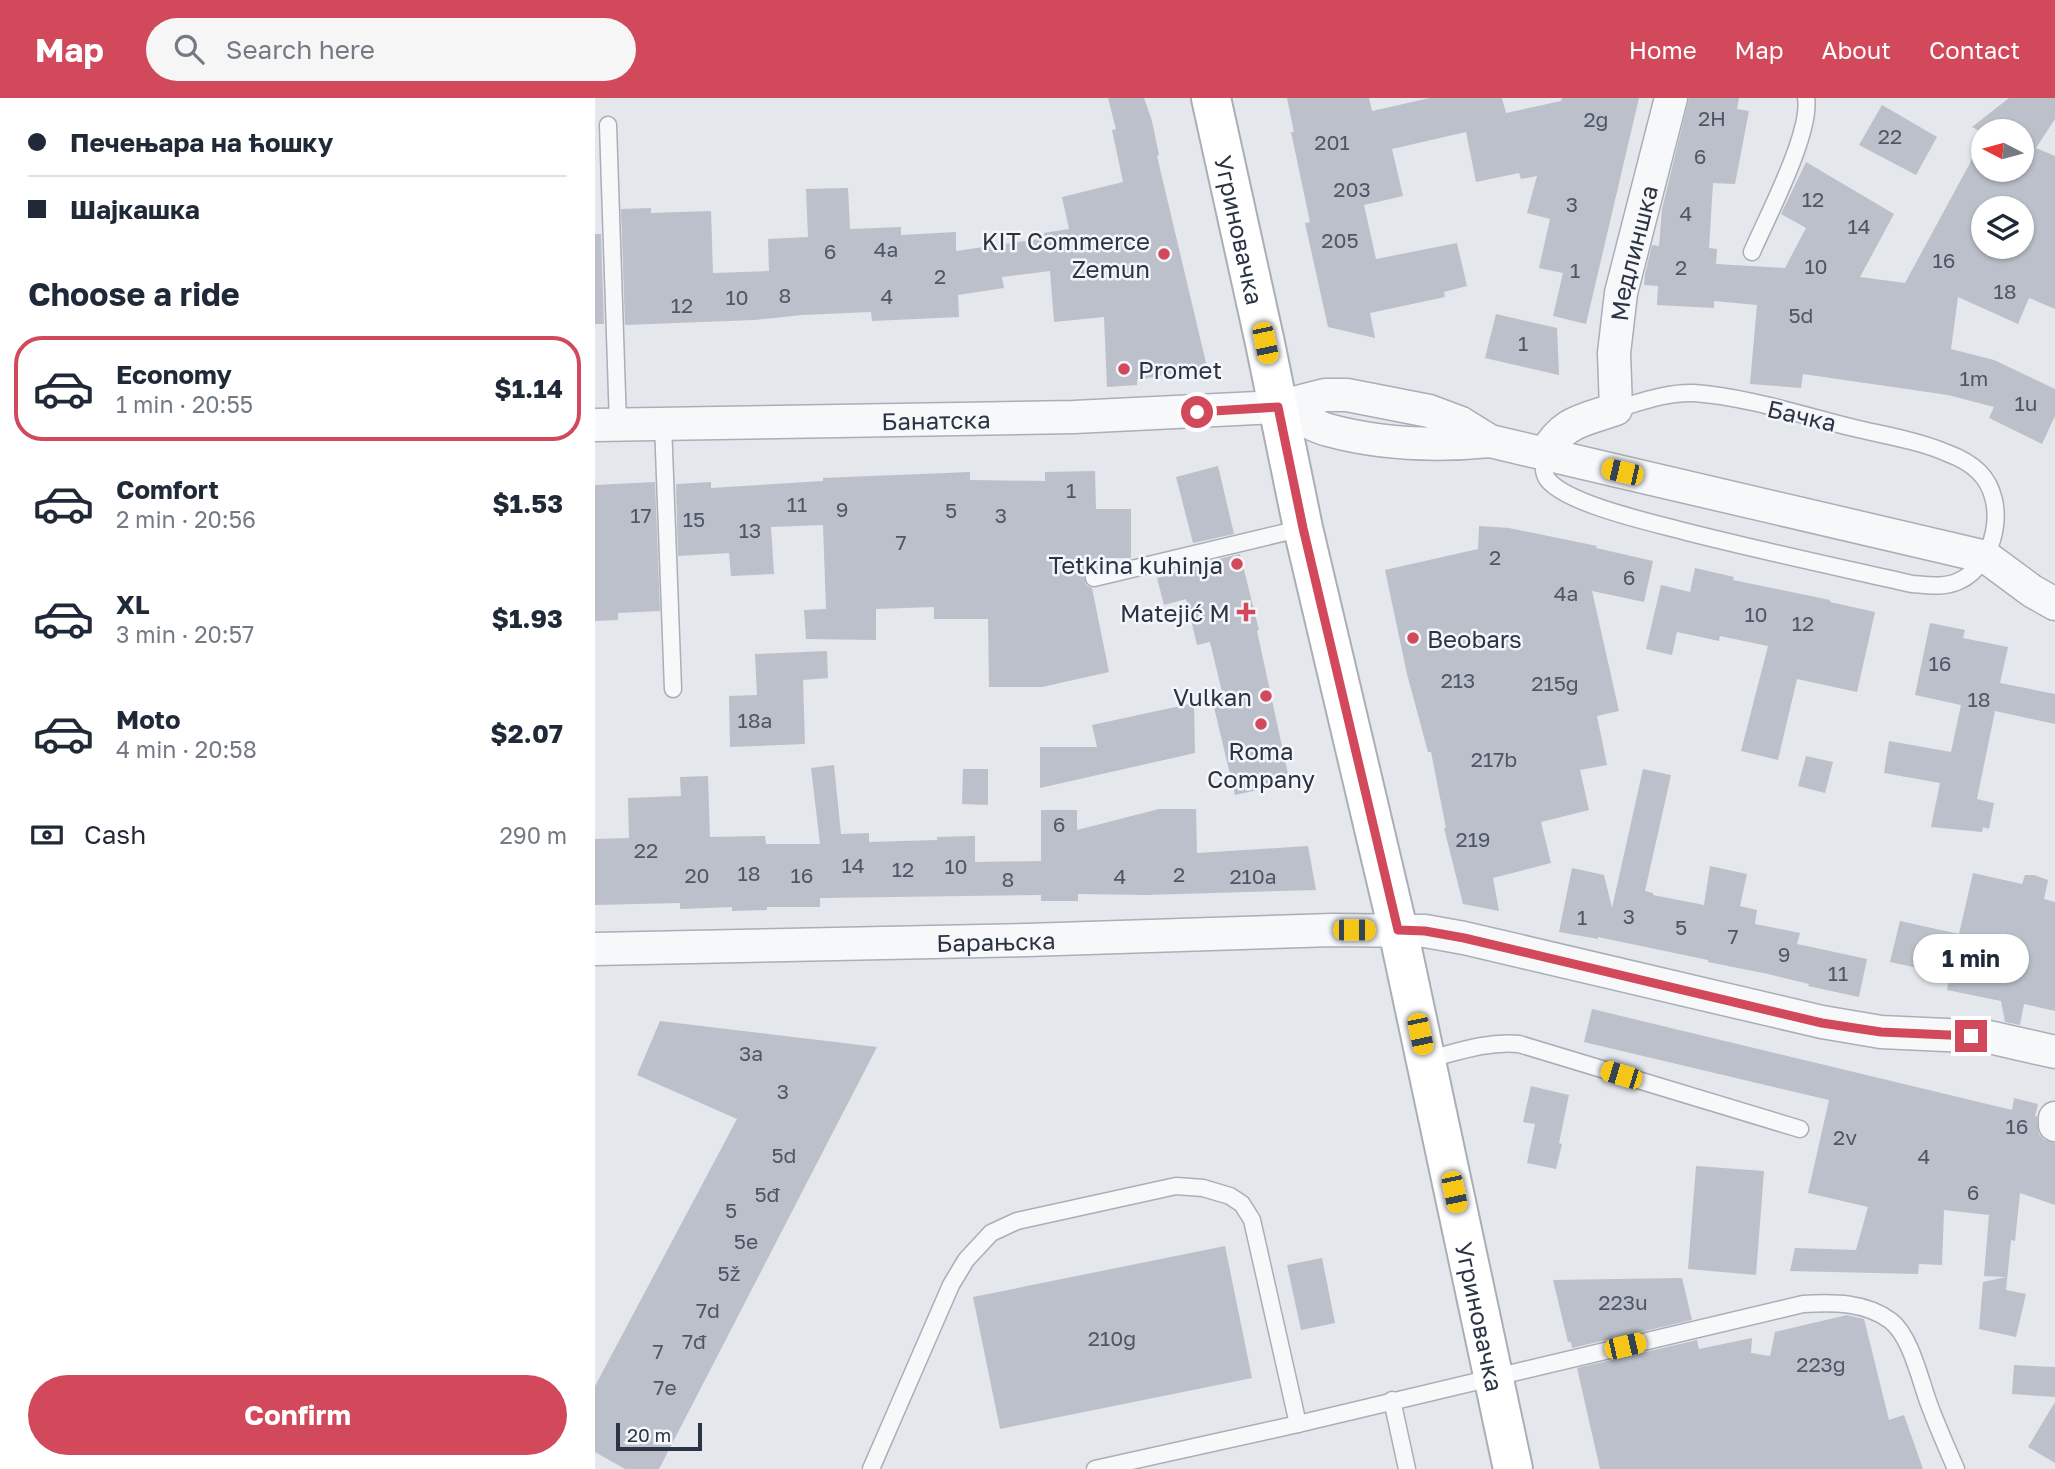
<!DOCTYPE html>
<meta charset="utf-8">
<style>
:root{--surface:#fff;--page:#f6f6f7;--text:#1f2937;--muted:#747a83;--line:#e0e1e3;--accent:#d1495b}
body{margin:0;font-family:"Golos Text",sans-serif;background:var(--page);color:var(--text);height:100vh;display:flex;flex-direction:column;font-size:26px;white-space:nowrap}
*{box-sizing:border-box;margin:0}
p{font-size:23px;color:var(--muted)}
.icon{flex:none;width:38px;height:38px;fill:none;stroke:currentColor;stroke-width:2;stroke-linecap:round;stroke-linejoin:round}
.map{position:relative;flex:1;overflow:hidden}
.drawer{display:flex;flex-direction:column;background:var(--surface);width:595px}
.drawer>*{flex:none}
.top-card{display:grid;align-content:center;height:154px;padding:0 28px;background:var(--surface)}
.needle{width:46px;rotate:276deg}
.controls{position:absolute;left:1376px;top:21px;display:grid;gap:14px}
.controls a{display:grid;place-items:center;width:63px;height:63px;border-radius:50%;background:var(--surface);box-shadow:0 2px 5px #0004;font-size:35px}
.scale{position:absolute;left:21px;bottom:18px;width:86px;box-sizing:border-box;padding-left:7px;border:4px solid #2b3445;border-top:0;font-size:19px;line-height:24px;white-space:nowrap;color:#2b3445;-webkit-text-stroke:5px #f4f6f9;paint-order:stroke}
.end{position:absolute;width:32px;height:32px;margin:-16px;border:9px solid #d1495b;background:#fff;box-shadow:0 0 0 4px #fff}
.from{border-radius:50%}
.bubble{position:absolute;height:49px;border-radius:24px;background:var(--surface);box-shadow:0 2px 5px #0004;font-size:23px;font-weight:700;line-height:49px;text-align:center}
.car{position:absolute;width:21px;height:42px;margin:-21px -10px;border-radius:9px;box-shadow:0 0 5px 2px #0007;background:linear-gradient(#f5c518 24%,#345 0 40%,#f5c518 0 76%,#345 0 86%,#f5c518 0)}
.top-card b{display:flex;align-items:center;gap:24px;height:66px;font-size:26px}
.top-card b+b{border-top:2px solid var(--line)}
.top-card i{width:18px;height:18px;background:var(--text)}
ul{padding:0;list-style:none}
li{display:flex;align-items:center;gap:21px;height:105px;margin:0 14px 10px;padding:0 14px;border:4px solid transparent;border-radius:28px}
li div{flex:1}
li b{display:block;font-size:26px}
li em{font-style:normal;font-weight:700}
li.selected{border-color:var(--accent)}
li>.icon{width:63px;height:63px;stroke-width:1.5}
h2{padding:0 28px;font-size:32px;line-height:84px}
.pay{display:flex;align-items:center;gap:18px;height:77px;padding:0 28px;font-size:26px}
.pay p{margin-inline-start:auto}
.primary-button{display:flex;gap:14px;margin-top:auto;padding:14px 28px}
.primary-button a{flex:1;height:80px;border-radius:42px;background:var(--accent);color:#fff;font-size:28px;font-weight:700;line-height:80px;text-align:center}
header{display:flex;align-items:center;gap:42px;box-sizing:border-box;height:98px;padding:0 35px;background:var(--accent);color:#fff}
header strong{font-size:33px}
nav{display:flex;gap:38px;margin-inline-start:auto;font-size:24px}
.search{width:490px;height:63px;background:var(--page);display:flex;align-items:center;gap:18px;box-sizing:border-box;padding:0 24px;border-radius:38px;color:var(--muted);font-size:26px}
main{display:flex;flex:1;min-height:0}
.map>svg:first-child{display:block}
.building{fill:#bbc0ca;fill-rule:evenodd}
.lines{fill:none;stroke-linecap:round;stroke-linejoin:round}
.lane-casing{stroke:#a9aeb7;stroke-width:19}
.street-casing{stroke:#a9aeb7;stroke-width:35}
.secondary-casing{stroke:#a9aeb7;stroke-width:42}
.lane{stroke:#f7f8fa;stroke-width:16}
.street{stroke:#f7f8fa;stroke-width:32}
.secondary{stroke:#fff;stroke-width:38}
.route{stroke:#d1495b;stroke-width:9}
.poi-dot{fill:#d1495b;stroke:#f4f6f9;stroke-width:2.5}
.labels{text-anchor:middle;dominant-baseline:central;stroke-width:5;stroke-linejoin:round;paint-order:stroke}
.number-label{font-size:21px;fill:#4f5766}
.street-label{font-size:24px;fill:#2b3445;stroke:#f4f6f9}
.poi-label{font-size:24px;fill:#2b3445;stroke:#f4f6f9;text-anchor:end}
</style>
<header>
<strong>Map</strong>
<div class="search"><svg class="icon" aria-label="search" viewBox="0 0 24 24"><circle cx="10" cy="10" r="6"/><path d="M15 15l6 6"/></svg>Search here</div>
<nav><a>Home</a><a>Map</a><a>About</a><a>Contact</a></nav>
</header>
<main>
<section class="drawer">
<div class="top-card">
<b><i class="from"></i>Печењара на ћошку</b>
<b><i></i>Шајкашка</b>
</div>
<h2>Choose a ride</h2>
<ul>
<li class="selected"><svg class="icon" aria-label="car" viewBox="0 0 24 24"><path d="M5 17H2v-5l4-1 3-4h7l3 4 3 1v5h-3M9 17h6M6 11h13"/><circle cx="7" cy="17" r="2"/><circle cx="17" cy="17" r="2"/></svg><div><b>Economy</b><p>1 min · 20:55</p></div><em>$1.14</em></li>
<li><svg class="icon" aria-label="car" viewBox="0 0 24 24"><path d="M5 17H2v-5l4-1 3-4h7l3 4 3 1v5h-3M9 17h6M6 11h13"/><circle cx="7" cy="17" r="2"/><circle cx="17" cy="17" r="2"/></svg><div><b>Comfort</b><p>2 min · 20:56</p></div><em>$1.53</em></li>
<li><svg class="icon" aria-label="car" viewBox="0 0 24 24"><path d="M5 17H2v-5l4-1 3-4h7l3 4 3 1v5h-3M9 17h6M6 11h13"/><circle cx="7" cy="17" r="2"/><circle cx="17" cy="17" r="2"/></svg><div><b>XL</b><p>3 min · 20:57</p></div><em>$1.93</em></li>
<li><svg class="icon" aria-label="car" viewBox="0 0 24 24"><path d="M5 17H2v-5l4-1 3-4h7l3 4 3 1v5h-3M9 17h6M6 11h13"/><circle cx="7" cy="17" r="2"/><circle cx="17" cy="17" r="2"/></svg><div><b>Moto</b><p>4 min · 20:58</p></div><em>$2.07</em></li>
</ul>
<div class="pay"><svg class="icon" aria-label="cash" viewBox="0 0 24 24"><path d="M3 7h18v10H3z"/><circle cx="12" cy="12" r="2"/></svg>Cash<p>290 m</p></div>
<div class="primary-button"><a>Confirm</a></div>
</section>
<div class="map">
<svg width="1460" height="1371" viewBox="0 0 1460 1371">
<rect width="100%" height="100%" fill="#e4e7ec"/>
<g class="building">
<path d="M513,0H549L557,23L564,57L562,58L612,269L542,282V287L512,289L509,219L459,224L455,173L407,179L409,190L363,197L364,219L277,223L276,214L207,217L159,222L30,227L26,111L56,110V115L116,113L118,175L174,173L173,141L213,139L211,91L253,90L255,131L306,129V137L361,134V153L450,140L449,135L474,131L467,99L528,84L517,32L521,31Z"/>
<path d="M692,0H774L777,13L835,0H907L911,15L966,3L967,0H1044L991,226L958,218L968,175L944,170L955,121L932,115L942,78L926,81L924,75L881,84L871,34L797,51L808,98L769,107L781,161L862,145L872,188L849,194L850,199L775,215L780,240L733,229L710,125L715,124L696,34H699Z"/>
<path d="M1094,0H1144L1142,11L1154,13L1140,86L1118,85L1114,150L1122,151L1121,166L1190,170L1211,130L1186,116L1211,64L1299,116L1265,179L1310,185L1388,41V72H1426V33L1388,35L1377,29L1414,0H1460V21L1441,50L1460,58V211L1434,200L1423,226L1363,199L1356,251L1399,262L1460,291V318L1447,346L1394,320L1399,309L1353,297L1208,276L1206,290L1155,286L1162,207L1119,203V210L1062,207L1063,188L1049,187L1050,176L1057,147L1064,148L1067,111ZM1388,110H1426V149H1388Z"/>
<path d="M1287,7L1342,39L1321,77L1264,47Z"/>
<path d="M0,136H6L9,226H0Z"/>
<path d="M901,216L962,230L964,277L890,260Z"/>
<path d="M623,368L639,436L598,445L581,379Z"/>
<path d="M500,373L501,411H536V460H510V466L492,467L493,472L489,478L491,487L497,490L514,574L447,589H394L393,521H339V509L281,511V542L211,541L209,512L231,511L228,427L176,429L179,476L136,478L134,455L83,458L81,386L116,384V390L228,383V380L375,374V382L450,383V374Z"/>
<path d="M60,384L65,513L23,515V522L0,523V387Z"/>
<path d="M884,428L914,430L1002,448L1001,450L1058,463L1049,504L997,493L1024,613L1002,618L1012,667L985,672L994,712L946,724L956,765L898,780L904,813L868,806L849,730H851L836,654H833L812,576L790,472L883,451Z"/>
<path d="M645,456L664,532L662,533L695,685L640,697L617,601L628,598L615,544L602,547L591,501L569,507L562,480L604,468V466Z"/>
<path d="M1100,470L1139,479L1138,482L1235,502V504L1280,514L1262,594L1202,581L1183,662L1146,653L1173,548L1125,538L1124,543L1082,534L1077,557L1051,551L1066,487L1095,494Z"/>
<path d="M1335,525L1370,532L1368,540L1413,549L1405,585L1460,596V626L1400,613L1382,701L1399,705L1394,731L1388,729L1387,734L1336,729L1345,685L1289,675L1294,643L1356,654L1366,607L1320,597Z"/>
<path d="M232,553L233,580L208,582L210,646L135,649L134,598L162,597L160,556Z"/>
<path d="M599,605L600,655L445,690V649H502L497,627Z"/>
<path d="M1211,658L1238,664L1230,695L1203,688Z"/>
<path d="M239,667L246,736L274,735V744L342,742V739L380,738V764L446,763V712H482V732L564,711H601L602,755L713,748L721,792L551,797L483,796V803H446V797L225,800V809H172V812L137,813V809L85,811V805L0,807V741L34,740L33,700L86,698L85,679L113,678L115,739L170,738L171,746H225L216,670Z"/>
<path d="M368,671H393V707L367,706Z"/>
<path d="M1048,671L1076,677L1050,793L1058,795V797L1109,807L1115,768L1152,776L1145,808L1162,812L1160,826L1205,835L1202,846L1272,861L1264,899L1213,888L1214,886L1173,876L1113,864V862L1003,839V841L964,834L977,770L1009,777L1017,810Z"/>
<path d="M1378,775L1427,786L1430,777H1439L1453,782L1449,801L1460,804V913L1429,906L1425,927L1410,924L1406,903L1352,892L1355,877L1295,864L1305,823L1364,836Z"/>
<path d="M997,911L1417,1012L1419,1000L1443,1006L1440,1018H1442L1444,1036L1450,1042L1460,1045V1107L1425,1095L1420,1143L1416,1142L1411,1192L1431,1196L1421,1239L1384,1231L1388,1184L1411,1179L1389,1178L1394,1117L1349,1112L1347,1167L1324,1166L1323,1176L1195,1173L1200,1150L1261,1152L1273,1109L1213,1095L1234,1002L989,944Z"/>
<path d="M65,923L282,949L64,1371H30L0,1354V1288L142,1021L42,977Z"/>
<path d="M936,988L974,997L964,1045L967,1046L961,1071L932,1065L940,1026L928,1024Z"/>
<path d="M1101,1068L1169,1073L1161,1177L1093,1171Z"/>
<path d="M630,1148L657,1280L405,1331L378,1199Z"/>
<path d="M727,1160L740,1225L706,1232L692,1167Z"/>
<path d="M1087,1180L1097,1222L977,1250L976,1244H973L958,1182Z"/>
<path d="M1252,1217L1269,1221L1294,1322L1309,1317L1328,1371H1005L982,1270L1102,1242L1104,1251L1157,1240L1156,1255L1175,1258L1180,1234Z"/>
<path d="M1419,1267L1460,1269V1299L1417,1296Z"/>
<path d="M1460,1304V1365L1433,1349Z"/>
</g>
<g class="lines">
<defs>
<g id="lane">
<path d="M13,27L23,326"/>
<path d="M1157,154C1172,119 1217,34 1211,0"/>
<path d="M68,326L78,591"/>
<path d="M950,356C949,365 947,375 953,382C974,407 1059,425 1092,434C1167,453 1242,469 1317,486C1332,487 1349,490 1364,483C1401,466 1414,404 1384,374C1375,365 1363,359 1352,355C1322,342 1287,337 1255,329C1207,317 1147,298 1099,295C1072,294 1046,304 1021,311"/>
<path d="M499,480L708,430"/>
<path d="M831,962C862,954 892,943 924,946L1205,1031"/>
<path d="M797,1302L812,1371"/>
<path d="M276,1371L356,1187L371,1162L396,1135L422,1123L581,1088L608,1090L635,1098L647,1106L657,1122L703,1326"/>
<path d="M500,1371L703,1326L1208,1206C1238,1204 1271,1204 1296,1223C1316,1239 1325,1282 1334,1306C1342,1328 1352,1350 1361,1371"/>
</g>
<g id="street">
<path d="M683,309C699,317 716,327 733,332C784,346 843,348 895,343"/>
<path id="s1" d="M0,327L479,319L683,309L730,297H752L834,313L866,325L895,343L950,356L1391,459L1437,493L1460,506"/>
<path id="s2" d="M950,356C968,323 987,323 1021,311L1019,255L1026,195L1076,0"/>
<path id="s3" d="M0,851L432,842L737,832L830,833L869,840L1227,924L1286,934L1394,939L1460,954"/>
<path d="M1460,1020V1027"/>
</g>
<g id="secondary">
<path id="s4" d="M616,0L670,245L708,430L803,832L918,1371"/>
</g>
</defs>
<use href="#lane" class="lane-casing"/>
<use href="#street" class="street-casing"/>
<use href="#secondary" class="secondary-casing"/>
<use href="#lane" class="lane"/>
<use href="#street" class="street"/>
<use href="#secondary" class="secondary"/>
</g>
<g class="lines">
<path class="route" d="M602,314L683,309L708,430L803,832L830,833L869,840L1227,925L1286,934L1376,938"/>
</g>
<g class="poi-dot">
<circle cx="569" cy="156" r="7"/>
<circle cx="529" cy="271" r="7"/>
<circle cx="642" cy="466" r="7"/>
<path d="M647.5 503.5h7v7h7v7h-7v7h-7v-7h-7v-7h7z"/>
<circle cx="818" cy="540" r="7"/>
<circle cx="671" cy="598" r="7"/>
<circle cx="666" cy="626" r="7"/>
</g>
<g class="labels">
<g class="number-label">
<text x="1117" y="20">2Н</text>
<text x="1001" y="21">2g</text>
<text x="1295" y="38">22</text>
<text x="737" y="44">201</text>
<text x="1105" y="58">6</text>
<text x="757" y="91">203</text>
<text x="1218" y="101">12</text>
<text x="977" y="106">3</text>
<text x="1091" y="115">4</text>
<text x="1264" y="128">14</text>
<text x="745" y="142">205</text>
<text x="291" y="151">4a</text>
<text x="235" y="153">6</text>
<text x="1349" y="162">16</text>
<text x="1221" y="168">10</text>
<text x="1086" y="169">2</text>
<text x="980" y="172">1</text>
<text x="345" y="178">2</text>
<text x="1410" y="193">18</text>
<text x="190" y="197">8</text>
<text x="292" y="198">4</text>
<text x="142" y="199">10</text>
<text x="87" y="207">12</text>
<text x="1206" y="217">5d</text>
<text x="928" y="245">1</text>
<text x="1379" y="280">1m</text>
<text x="1431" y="305">1u</text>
<text x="476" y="392">1</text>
<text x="202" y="406">11</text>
<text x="247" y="411">9</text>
<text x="356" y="412">5</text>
<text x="46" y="417">17</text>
<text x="406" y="417">3</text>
<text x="99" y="421">15</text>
<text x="155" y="432">13</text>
<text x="306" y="444">7</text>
<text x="900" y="459">2</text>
<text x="1034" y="479">6</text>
<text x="971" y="495">4a</text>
<text x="1161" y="516">10</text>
<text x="1208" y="525">12</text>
<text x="1345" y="565">16</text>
<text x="863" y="582">213</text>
<text x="960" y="585">215g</text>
<text x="1384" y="601">18</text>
<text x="160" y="622">18a</text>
<text x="899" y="661">217b</text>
<text x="464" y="726">6</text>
<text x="878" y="741">219</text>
<text x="51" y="752">22</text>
<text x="258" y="767">14</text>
<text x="361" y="768">10</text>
<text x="308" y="771">12</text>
<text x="154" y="775">18</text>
<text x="584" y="776">2</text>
<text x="102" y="777">20</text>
<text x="207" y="777">16</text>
<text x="525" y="778">4</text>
<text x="658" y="778">210a</text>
<text x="413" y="781">8</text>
<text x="1034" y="818">3</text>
<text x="987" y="819">1</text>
<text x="1086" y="829">5</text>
<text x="1138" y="838">7</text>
<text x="1189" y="856">9</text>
<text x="1243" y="875">11</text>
<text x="156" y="955">3a</text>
<text x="188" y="993">3</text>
<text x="1422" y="1028">16</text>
<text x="1250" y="1039">2v</text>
<text x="189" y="1057">5d</text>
<text x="1329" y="1058">4</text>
<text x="1378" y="1094">6</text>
<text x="172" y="1096">5đ</text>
<text x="136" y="1112">5</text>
<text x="151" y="1143">5e</text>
<text x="134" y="1175">5ž</text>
<text x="1028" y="1204">223u</text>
<text x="113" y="1212">7d</text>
<text x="517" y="1240">210g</text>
<text x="99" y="1243">7đ</text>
<text x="63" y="1253">7</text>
<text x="1226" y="1266">223g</text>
<text x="70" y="1289">7e</text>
</g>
<g class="street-label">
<text stroke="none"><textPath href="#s4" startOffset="135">Угриновачка</textPath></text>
<text stroke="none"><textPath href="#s2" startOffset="245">Медлиншка</textPath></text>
<text transform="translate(1207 317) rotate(13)">Бачка</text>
<text stroke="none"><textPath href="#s1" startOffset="341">Банатска</textPath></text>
<text stroke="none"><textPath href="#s3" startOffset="401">Барањска</textPath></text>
<text stroke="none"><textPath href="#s4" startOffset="1248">Угриновачка</textPath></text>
</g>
<g class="poi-label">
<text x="555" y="142">KIT Commerce<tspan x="555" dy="28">Zemun</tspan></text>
<text x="543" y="271" text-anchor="start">Promet</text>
<text x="628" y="466">Tetkina kuhinja</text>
<text x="635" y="514">Matejić M</text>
<text x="832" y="540" text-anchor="start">Beobars</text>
<text x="657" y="598">Vulkan</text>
<text x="666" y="652" text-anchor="middle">Roma<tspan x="666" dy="28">Company</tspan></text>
</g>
</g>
</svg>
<div class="controls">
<a><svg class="needle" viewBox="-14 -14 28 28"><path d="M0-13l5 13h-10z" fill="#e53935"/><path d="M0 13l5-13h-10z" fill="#747a83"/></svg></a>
<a><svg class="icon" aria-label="layers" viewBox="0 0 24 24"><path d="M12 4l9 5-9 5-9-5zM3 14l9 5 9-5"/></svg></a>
</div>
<div class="scale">20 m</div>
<i class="end from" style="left:602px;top:314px"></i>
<i class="end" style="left:1376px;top:938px"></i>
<div class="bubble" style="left:1318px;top:836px;width:116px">1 min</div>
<i class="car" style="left:670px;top:245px;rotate:168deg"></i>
<i class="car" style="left:1027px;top:374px;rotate:283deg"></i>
<i class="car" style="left:759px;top:832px;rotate:90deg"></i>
<i class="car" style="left:825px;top:936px;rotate:168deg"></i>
<i class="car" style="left:1026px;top:977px;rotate:287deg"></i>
<i class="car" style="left:859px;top:1094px;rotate:168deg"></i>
<i class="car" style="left:1030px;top:1248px;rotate:77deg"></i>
</div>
</main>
